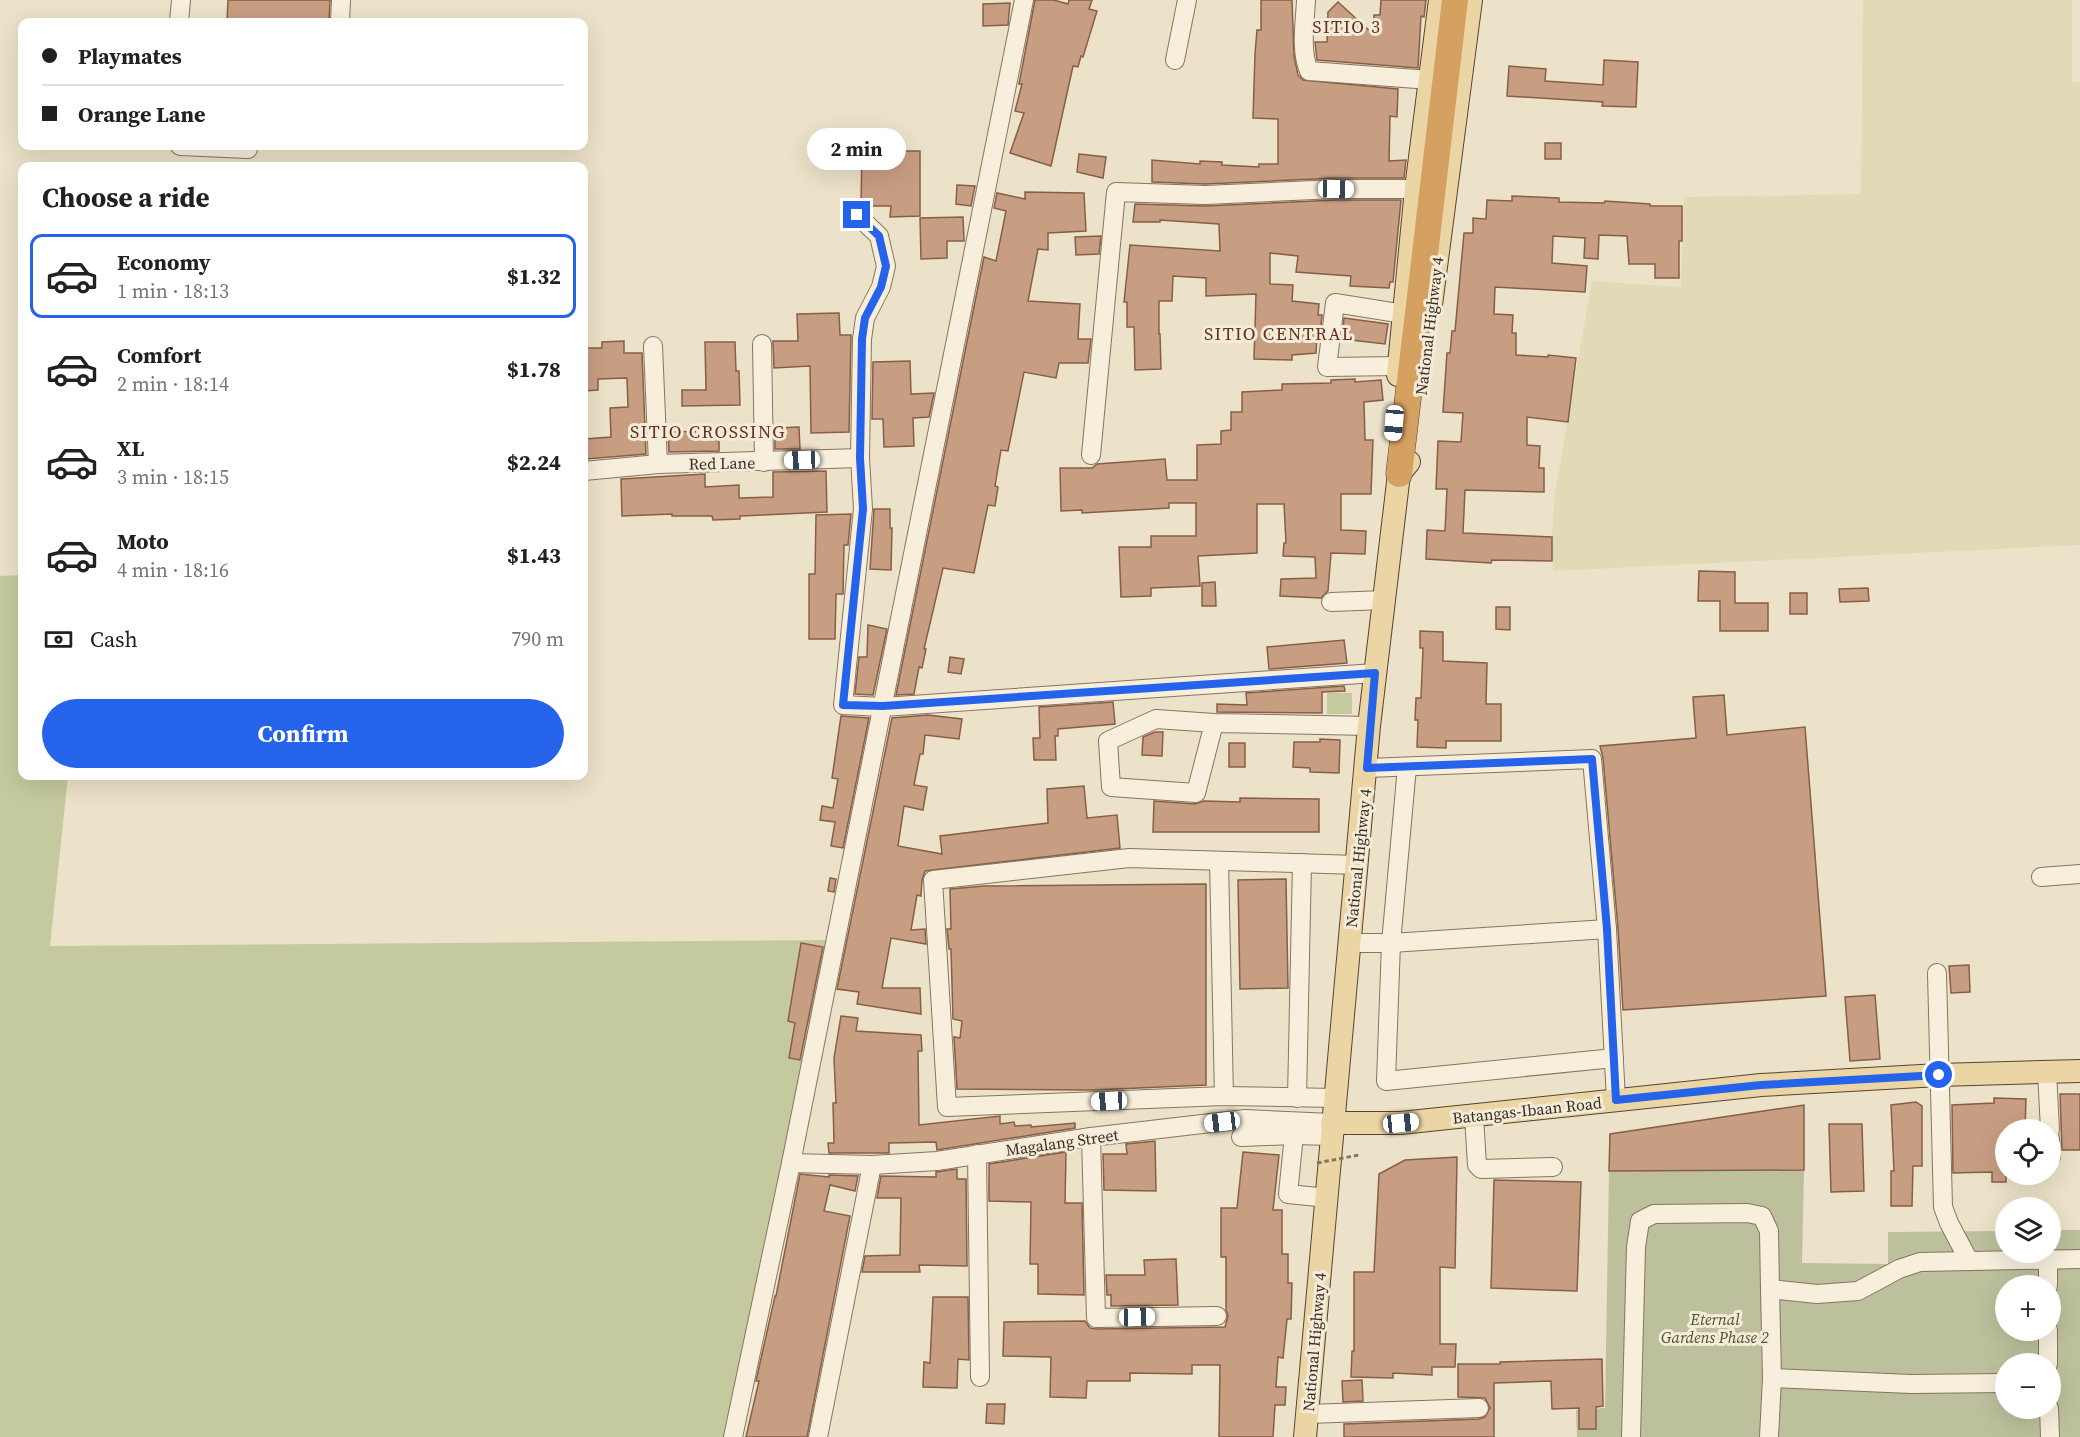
<!DOCTYPE html>
<meta charset="utf-8">
<style>
:root{--surface:#fff;--page:#f6f6f6;--text:#202124;--muted:#757577;--line:#e0e0e0;--accent:#2563eb}
body{margin:0;font-family:"Source Serif 4",serif;background:var(--page);color:var(--text);height:100vh;display:flex;flex-direction:column;font-size:22px;white-space:nowrap}
*{box-sizing:border-box;margin:0}
p{font-size:20px;color:var(--muted)}
.icon{flex:none;width:33px;height:33px;fill:none;stroke:currentColor;stroke-width:2;stroke-linecap:round;stroke-linejoin:round}
.map{position:relative;flex:1;overflow:hidden}
.side{position:absolute;left:18px;top:162px;width:570px;height:618px;display:flex;flex-direction:column;background:var(--surface);border-radius:12px;box-shadow:0 6px 24px #0002}
.side>*{flex:none}
.banner{position:absolute;left:18px;top:18px;width:570px;height:132px;border-radius:12px;box-shadow:0 6px 24px #0002;display:grid;align-content:center;height:132px;padding:0 24px;background:var(--surface)}
.fabs{position:absolute;left:1995px;top:1119px;display:grid;gap:12px}
.fabs a{display:grid;place-items:center;width:66px;height:66px;border-radius:50%;background:var(--surface);box-shadow:0 6px 24px #0002;font-size:30px}
.end{position:absolute;width:27px;height:27px;margin:-14px;border:8px solid #2563eb;background:#fff;box-shadow:0 0 0 3px #fff}
.from{border-radius:50%}
.bubble{position:absolute;height:42px;border-radius:21px;background:var(--surface);box-shadow:0 6px 24px #0002;font-size:20px;font-weight:700;line-height:42px;text-align:center}
.car{position:absolute;width:18px;height:36px;margin:-18px -9px;border-radius:8px;box-shadow:0 0 4px 2px #0007;background:linear-gradient(#fff 24%,#345 0 40%,#fff 0 76%,#345 0 86%,#fff 0)}
.banner b{display:flex;align-items:center;gap:21px;height:57px;font-size:22px}
.banner b+b{border-top:2px solid var(--line)}
.banner i{width:15px;height:15px;background:var(--text)}
ul{padding:0;list-style:none}
li{display:flex;align-items:center;gap:18px;height:84px;margin:0 12px 9px;padding:0 12px;border:3px solid transparent;border-radius:12px}
li div{flex:1}
li b{display:block;font-size:22px}
li em{font-style:normal;font-weight:700}
li.active{border-color:var(--accent)}
li>.icon{width:54px;height:54px;stroke-width:1.5}
h2{padding:0 24px;font-size:27px;line-height:72px}
.pay{display:flex;align-items:center;gap:15px;height:66px;padding:0 24px;font-size:22px}
.pay p{margin-inline-start:auto}
.button{display:flex;gap:12px;margin-top:auto;padding:12px 24px}
.button a{flex:1;height:69px;border-radius:36px;background:var(--accent);color:#fff;font-size:24px;font-weight:700;line-height:69px;text-align:center}
.map>svg:first-child{display:block}
.farmland{fill:#e2dab7}
.green{fill:#c5ca9e}
.cemetery{fill:#bcc09c;fill-rule:evenodd}
.building{fill:#c89e82;stroke:#865f46;stroke-width:1.5}
.lines{fill:none;stroke-linecap:round;stroke-linejoin:round}
.minor-casing{stroke:#88745f;stroke-width:20}
.major-casing{stroke:#564332;stroke-width:24}
.highway-casing{stroke:#564332;stroke-width:27}
.minor{stroke:#f7efdc;stroke-width:18}
.major{stroke:#ecd5a5;stroke-width:22}
.highway{stroke:#d5a161;stroke-width:26}
.path-bridge{stroke:#88745f;stroke-width:3;stroke-dasharray:4.5 3;stroke-linecap:butt}
.route{stroke:#2563eb;stroke-width:8}
.labels{text-anchor:middle;dominant-baseline:central;stroke-width:6;stroke-linejoin:round;paint-order:stroke}
.street-label{font-size:16px;fill:#392d21;stroke:#f4ecd9}
.park-label{font-size:16px;font-style:italic;fill:#4a5429;stroke:#f4ecd9}
.neighbourhood-label{font-size:18px;letter-spacing:1.5px;fill:#633023;stroke:#f4ecd9}
</style>
<div class="map">
<svg width="2080" height="1437" viewBox="0 0 2080 1437">
<rect width="100%" height="100%" fill="#ece2c9"/>
<path class="farmland" d="M1863,0H2072V82H2080V545L1553,571L1552,533L1555,493L1592,281L1681,287L1684,197L1861,194Z"/>
<g class="green">
<path d="M22,575V776H68L50,946L828,940L726,1437H0V576Z"/>
<rect x="1327" y="693" width="25" height="21"/>
</g>
<path class="cemetery" d="M1804,1170L1802,1263L1888,1264V1232L2005,1231L2006,1252H2050L2051,1230H2080V1437H1577L1576,1410L1605,1408L1609,1171ZM2006,1286H2050V1330H2006ZM2006,1364H2050V1408H2006Z"/>
<g class="building">
<path d="M228,0H330L329,22H227Z"/>
<path d="M1035,0H1054L1068,4L1069,0H1092L1089,9L1097,11L1083,57L1081,56L1078,67L1073,66L1051,166L1010,153L1024,113L1015,111L1022,84H1019Z"/>
<path d="M1261,0H1292L1294,56L1298,75L1303,80L1398,89L1397,117L1390,116L1389,161L1406,160L1404,178H1336L1205,184L1152,182V160L1200,164V161L1222,162V165L1259,167V164H1278V119L1253,118L1255,54L1257,30H1261Z"/>
<path d="M1381,0H1426L1424,17L1421,16L1418,68L1317,60L1315,42H1327L1328,12L1338,2L1373,34L1374,15H1380Z"/>
<path d="M1010,3L1008,25L983,26V4Z"/>
<path d="M1604,60L1638,62L1636,107L1602,106L1603,102L1507,96L1509,66L1546,69L1545,81L1603,85Z"/>
<rect x="1545" y="143" width="16" height="16"/>
<path d="M882,146V151H920V216L890,217L891,206H864L861,205L862,147Z"/>
<path d="M1079,154L1106,157L1103,178L1077,172Z"/>
<path d="M957,185L975,186L971,206L956,204Z"/>
<path d="M1025,192L1084,193L1086,231L1048,233V250L1038,249L1028,301L1080,304L1078,339H1091L1088,363H1059L1056,378L1024,372L1008,451L1001,450L995,486L998,487L995,506L988,505L974,573L943,568L924,649H926L922,668L919,667L914,694L896,695L984,257L996,261L1006,211L994,208L997,193L1025,199Z"/>
<path d="M1512,196L1559,198V202L1604,203L1605,201L1650,204V206H1682V241H1679V278H1655V264H1629L1627,236L1599,235L1598,259L1584,258L1585,238L1553,236L1552,263L1587,266L1585,292L1495,287L1494,314L1513,315L1512,333H1516V355L1548,357V355L1576,358L1568,422L1527,417V445L1540,446L1539,468H1544V492L1465,490L1463,533L1552,537V561L1492,560L1491,563L1426,559L1427,530L1445,531L1447,489H1436L1438,441L1461,442L1463,413L1443,412L1447,353H1450L1452,331H1455L1464,233H1473V218L1486,219L1487,200L1512,201Z"/>
<path d="M1336,200H1401L1393,282H1390L1389,288L1350,286L1351,276L1296,272L1298,256L1270,253V284L1293,285L1292,301L1319,304L1318,315H1322L1320,336L1317,335L1316,353L1292,355V360L1254,359L1256,294L1206,296V278L1173,276L1172,301H1159V334H1160L1161,369L1135,370L1134,327H1127V302H1124L1130,245L1220,251L1219,224L1160,220V222H1133L1135,204L1205,206Z"/>
<path d="M963,217L964,241H947V258L921,259L920,218Z"/>
<path d="M1101,236L1099,254L1076,255L1075,237Z"/>
<path d="M839,313L840,335H851L849,432L811,433L810,366L774,368L773,341H798L797,314Z"/>
<path d="M1344,318L1388,324L1385,344L1342,339Z"/>
<path d="M624,341V353H642L646,454L586,459L585,439L611,437L610,408L628,407L627,378L598,379V390L584,391V352L586,351V348H602V342Z"/>
<path d="M705,342H735L736,371H739L740,405L682,406V390H706Z"/>
<path d="M910,361L911,394L934,393L929,417L913,418L914,446L884,447L883,419H872L873,362Z"/>
<path d="M1355,379V382L1381,380L1383,400L1364,402L1365,440H1373L1371,494H1341V530L1366,531L1365,554L1331,553L1328,591L1321,598L1280,596L1281,579L1316,578L1315,557L1283,556L1284,543H1286L1284,504H1257V553L1198,556L1200,586L1151,588V596L1121,597L1119,547H1151V536H1196V503H1169V508L1082,513V510L1061,511L1060,468H1092L1097,464L1165,459L1167,480H1197V445L1221,444V431L1231,430V412H1242V392L1282,390V384L1331,383V380Z"/>
<path d="M799,427L800,449H775V428Z"/>
<path d="M719,431V451L669,452L668,432Z"/>
<path d="M826,471L827,512L740,516V519L713,520L712,516H672V514L622,516L621,479L705,474V487L739,485V498L773,497V472Z"/>
<path d="M874,509H890V528H892L891,570L870,569Z"/>
<path d="M851,514L848,545H844L843,594H836L835,639H809V574H815L816,515Z"/>
<path d="M1699,571L1735,572V603H1768V631H1720V601H1698Z"/>
<path d="M1215,582L1216,606H1202V583Z"/>
<path d="M1868,588L1869,601L1840,602L1839,589Z"/>
<rect x="1790" y="593" width="17" height="21"/>
<path d="M1496,607H1510V630L1496,629Z"/>
<path d="M868,625L887,629L873,695L855,694L859,657H867Z"/>
<path d="M1420,631L1443,632V661L1487,663L1486,704H1501V741H1446V748L1417,747L1418,720H1415L1416,698H1421L1423,648H1420Z"/>
<path d="M1344,640L1347,663L1269,669L1267,647Z"/>
<path d="M950,657L964,659L961,674L948,672Z"/>
<path d="M1344,686L1345,691L1322,692V713L1217,712V704L1247,705L1246,693Z"/>
<path d="M1724,695L1727,735L1805,727L1826,996L1623,1010L1618,928L1603,758L1600,746L1696,738L1693,697Z"/>
<path d="M1113,702L1115,724L1058,729V736H1055L1056,760H1034L1033,738H1040L1039,707Z"/>
<path d="M928,715L962,719L959,739L925,735L923,754H920L914,785L927,787L923,810L904,806L898,846L942,854L940,836L1048,823L1047,789L1084,786L1087,818L1117,815L1120,848L925,871L922,880L921,896L917,895L911,930L925,929L926,944L891,938L882,988H920L921,1014L857,1004L859,992L837,989L892,718Z"/>
<path d="M841,716L869,718L843,848L831,846L835,822L820,820L822,806L833,808L838,779L832,778Z"/>
<path d="M1155,732H1163L1162,756L1142,755L1143,737Z"/>
<path d="M1320,739L1340,740L1339,773L1310,772V768L1293,767L1294,742H1320Z"/>
<rect x="1229" y="743" width="16" height="24"/>
<path d="M1240,798L1319,799V832H1153L1154,801L1195,804L1204,801L1240,802Z"/>
<path d="M830,878L836,879L834,892L828,891Z"/>
<path d="M1286,879L1288,988L1240,989L1238,880Z"/>
<path d="M1206,884V1085L1093,1090L957,1089L954,1037L960,1038L962,1021L953,1019L951,949H949L947,929H951L950,889L984,886Z"/>
<path d="M801,943L823,947L800,1060L789,1058L795,1023L788,1021Z"/>
<path d="M1969,965L1970,992L1951,993L1949,966Z"/>
<path d="M1875,995L1880,1059L1850,1061L1845,997Z"/>
<path d="M841,1016L858,1018L856,1031L921,1035L922,1051H918L919,1125L1000,1116V1124L1014,1122L1015,1126L1031,1125V1127L1075,1123V1128L937,1150L936,1142L889,1143V1153H829L828,1143H834L833,1103H836L834,1058Z"/>
<path d="M2060,1094H2080V1150H2062Z"/>
<path d="M1994,1098L2026,1099L2025,1130H2006V1182H1992V1172L1953,1173L1952,1105L1994,1103Z"/>
<path d="M1916,1102L1922,1106V1166H1913L1912,1206H1891V1171H1894L1891,1105Z"/>
<path d="M1804,1105V1170L1609,1171L1610,1134Z"/>
<path d="M1829,1124H1862L1864,1191L1831,1192Z"/>
<path d="M1155,1141L1156,1191L1104,1190L1103,1154H1127L1126,1144Z"/>
<path d="M1066,1152L1065,1203H1082L1084,1295L1038,1294V1264H1030L1031,1202L989,1201V1164Z"/>
<path d="M1243,1152L1279,1155L1273,1210H1282V1254H1288V1283H1292L1291,1319H1287L1283,1358L1278,1357L1276,1387H1286L1285,1405H1275L1273,1437H1219L1220,1365H1192V1374L1130,1373V1381H1087L1086,1398L1050,1397L1051,1357L1003,1356L1004,1322L1085,1321L1090,1328L1096,1329L1225,1327L1228,1316L1226,1310V1257H1221V1208H1237Z"/>
<path d="M1457,1157L1455,1268L1440,1267V1344H1456L1455,1367H1432V1375L1393,1373V1378L1351,1377L1352,1351H1354V1272H1374L1379,1174L1405,1160Z"/>
<path d="M957,1169V1179H966L967,1266L919,1265L920,1272H862L865,1256L900,1255L901,1198H877L881,1176L936,1177V1172Z"/>
<path d="M800,1174L829,1177V1175L858,1176L855,1191L830,1185L824,1211L850,1216L807,1437H746L759,1381H756L775,1296H776Z"/>
<path d="M1494,1180L1581,1182L1577,1291L1491,1288Z"/>
<path d="M1176,1259L1178,1305L1111,1306V1295H1107L1106,1275H1145L1144,1260Z"/>
<path d="M933,1297H968L969,1360L958,1359L957,1388L923,1387L924,1362L930,1363Z"/>
<path d="M1602,1359L1603,1406L1596,1407V1429H1579V1408L1552,1409L1551,1381L1494,1383V1437H1344V1424L1479,1419L1485,1417L1490,1408L1485,1398L1458,1397V1364H1500V1362Z"/>
<path d="M1362,1380L1363,1401L1343,1402L1342,1381Z"/>
<path d="M987,1404H1005L1004,1424L986,1423Z"/>
</g>
<g class="lines">
<defs>
<g id="minor">
<path d="M1306,0C1305,23 1300,50 1309,71L1430,80"/>
<path d="M179,22L181,0"/>
<path d="M340,22L341,0"/>
<path d="M1175,60L1187,0"/>
<path d="M180,146L248,149V146"/>
<path d="M857,215L879,236L886,266L881,287L865,318L862,339L860,458L863,509L843,705L883,707L1375,673"/>
<path d="M762,344L764,462"/>
<path d="M653,346L658,464"/>
<path d="M1399,366L1327,367L1335,303L1404,314"/>
<path d="M1091,455L1116,192L1205,195L1336,189H1416"/>
<path d="M584,471L658,464L860,458"/>
<path d="M1331,602L1385,600"/>
<path d="M1214,723L1196,793L1111,787L1108,741L1156,719L1214,723L1369,726"/>
<path d="M1407,767L1391,943L1386,1081L1614,1058"/>
<path d="M1367,768L1592,759L1607,929L1616,1100"/>
<path d="M1219,861L1224,1096"/>
<path d="M2041,877L2080,874"/>
<path d="M1349,943H1391L1607,929"/>
<path d="M1937,973L1943,1207L1949,1223L1969,1261"/>
<path d="M2047,1072L2050,1130"/>
<path d="M1297,1098L1302,863"/>
<path d="M1335,1098L1224,1096L947,1107L933,880L1129,858L1358,865"/>
<path d="M1474,1116L1477,1165L1481,1169L1553,1167"/>
<path d="M1294,1135L1288,1194L1328,1198"/>
<path d="M1091,1137L1096,1318L1217,1316"/>
<path d="M1241,1137L1294,1135L1331,1136"/>
<path d="M2050,1138L2051,1157"/>
<path d="M977,1154L980,1377"/>
<path d="M791,1163L872,1165L937,1161L1091,1137L1245,1119L1332,1123"/>
<path d="M2048,1260V1286"/>
<path d="M2048,1330V1364"/>
<path d="M2006,1383L1911,1384L1772,1378L1770,1289L1817,1294L1858,1291L1899,1269L1920,1262L2080,1259"/>
<path d="M2049,1408L2050,1437"/>
<path d="M1308,1414L1479,1408"/>
<path d="M733,1437L791,1163L1024,0"/>
<path d="M818,1437L872,1165"/>
<path d="M1631,1437L1636,1247L1640,1221L1654,1214L1747,1213L1762,1216L1769,1231L1770,1289"/>
<path d="M1769,1437L1772,1378"/>
</g>
<g id="major">
<path d="M1431,305L1471,0"/>
<path d="M1398,375L1416,189L1440,0"/>
<path d="M1332,1123H1401L1761,1085L1939,1075L2080,1071"/>
<path d="M1305,1437L1369,726L1399,474L1409,462"/>
</g>
<path id="highway" d="M1399,474L1455,0"/>
</defs>
<use href="#minor" class="minor-casing"/>
<use href="#major" class="major-casing"/>
<use href="#highway" class="highway-casing"/>
<use href="#minor" class="minor"/>
<use href="#major" class="major"/>
<use href="#highway" class="highway"/>
<path class="path-bridge" d="M1317,1163L1359,1155"/>
</g>
<g class="lines">
<path class="route" d="M857,215L879,236L886,266L881,287L865,318L862,339L860,458L863,509L843,705L883,706L1375,673L1367,768L1592,759L1607,929L1616,1100L1761,1085L1939,1075"/>
</g>
<g class="labels">
<g class="street-label">
<text transform="translate(1429 326) rotate(-83)">National Highway 4</text>
<text transform="translate(722 463) rotate(-1)">Red Lane</text>
<text transform="translate(1358 858) rotate(-84)">National Highway 4</text>
<text transform="translate(1527 1110) rotate(-6)">Batangas-Ibaan Road</text>
<text transform="translate(1062 1142) rotate(-8)">Magalang Street</text>
<text transform="translate(1314 1342) rotate(-85)">National Highway 4</text>
</g>
<g class="park-label">
<text x="1715" y="1319">Eternal<tspan x="1715" dy="18">Gardens Phase 2</tspan></text>
</g>
<g class="neighbourhood-label">
<text x="1347" y="26">SITIO 3</text>
<text x="1279" y="333">SITIO CENTRAL</text>
<text x="708" y="431">SITIO CROSSING</text>
</g>
</g>
</svg>
<div class="fabs">
<a><svg class="icon" aria-label="locate" viewBox="0 0 24 24"><circle cx="12" cy="12" r="6"/><path d="M12 2v4M12 18v4M2 12h4M18 12h4"/></svg></a>
<a><svg class="icon" aria-label="layers" viewBox="0 0 24 24"><path d="M12 4l9 5-9 5-9-5zM3 14l9 5 9-5"/></svg></a>
<a>+</a>
<a>−</a>
</div>
<i class="end from" style="left:1939px;top:1075px"></i>
<i class="end" style="left:857px;top:215px"></i>
<div class="bubble" style="left:807px;top:128px;width:99px">2 min</div>
<i class="car" style="left:1336px;top:189px;rotate:91deg"></i>
<i class="car" style="left:1394px;top:423px;rotate:185deg"></i>
<i class="car" style="left:802px;top:460px;rotate:268deg"></i>
<i class="car" style="left:1109px;top:1101px;rotate:267deg"></i>
<i class="car" style="left:1222px;top:1122px;rotate:263deg"></i>
<i class="car" style="left:1401px;top:1123px;rotate:84deg"></i>
<i class="car" style="left:1137px;top:1317px;rotate:89deg"></i>
<div class="banner">
<b><i class="from"></i>Playmates</b>
<b><i></i>Orange Lane</b>
</div>
<section class="side">
<h2>Choose a ride</h2>
<ul>
<li class="active"><svg class="icon" aria-label="car" viewBox="0 0 24 24"><path d="M5 17H2v-5l4-1 3-4h7l3 4 3 1v5h-3M9 17h6M6 11h13"/><circle cx="7" cy="17" r="2"/><circle cx="17" cy="17" r="2"/></svg><div><b>Economy</b><p>1 min · 18:13</p></div><em>$1.32</em></li>
<li><svg class="icon" aria-label="car" viewBox="0 0 24 24"><path d="M5 17H2v-5l4-1 3-4h7l3 4 3 1v5h-3M9 17h6M6 11h13"/><circle cx="7" cy="17" r="2"/><circle cx="17" cy="17" r="2"/></svg><div><b>Comfort</b><p>2 min · 18:14</p></div><em>$1.78</em></li>
<li><svg class="icon" aria-label="car" viewBox="0 0 24 24"><path d="M5 17H2v-5l4-1 3-4h7l3 4 3 1v5h-3M9 17h6M6 11h13"/><circle cx="7" cy="17" r="2"/><circle cx="17" cy="17" r="2"/></svg><div><b>XL</b><p>3 min · 18:15</p></div><em>$2.24</em></li>
<li><svg class="icon" aria-label="car" viewBox="0 0 24 24"><path d="M5 17H2v-5l4-1 3-4h7l3 4 3 1v5h-3M9 17h6M6 11h13"/><circle cx="7" cy="17" r="2"/><circle cx="17" cy="17" r="2"/></svg><div><b>Moto</b><p>4 min · 18:16</p></div><em>$1.43</em></li>
</ul>
<div class="pay"><svg class="icon" aria-label="cash" viewBox="0 0 24 24"><path d="M3 7h18v10H3z"/><circle cx="12" cy="12" r="2"/></svg>Cash<p>790 m</p></div>
<div class="button"><a>Confirm</a></div>
</section>
</div>
